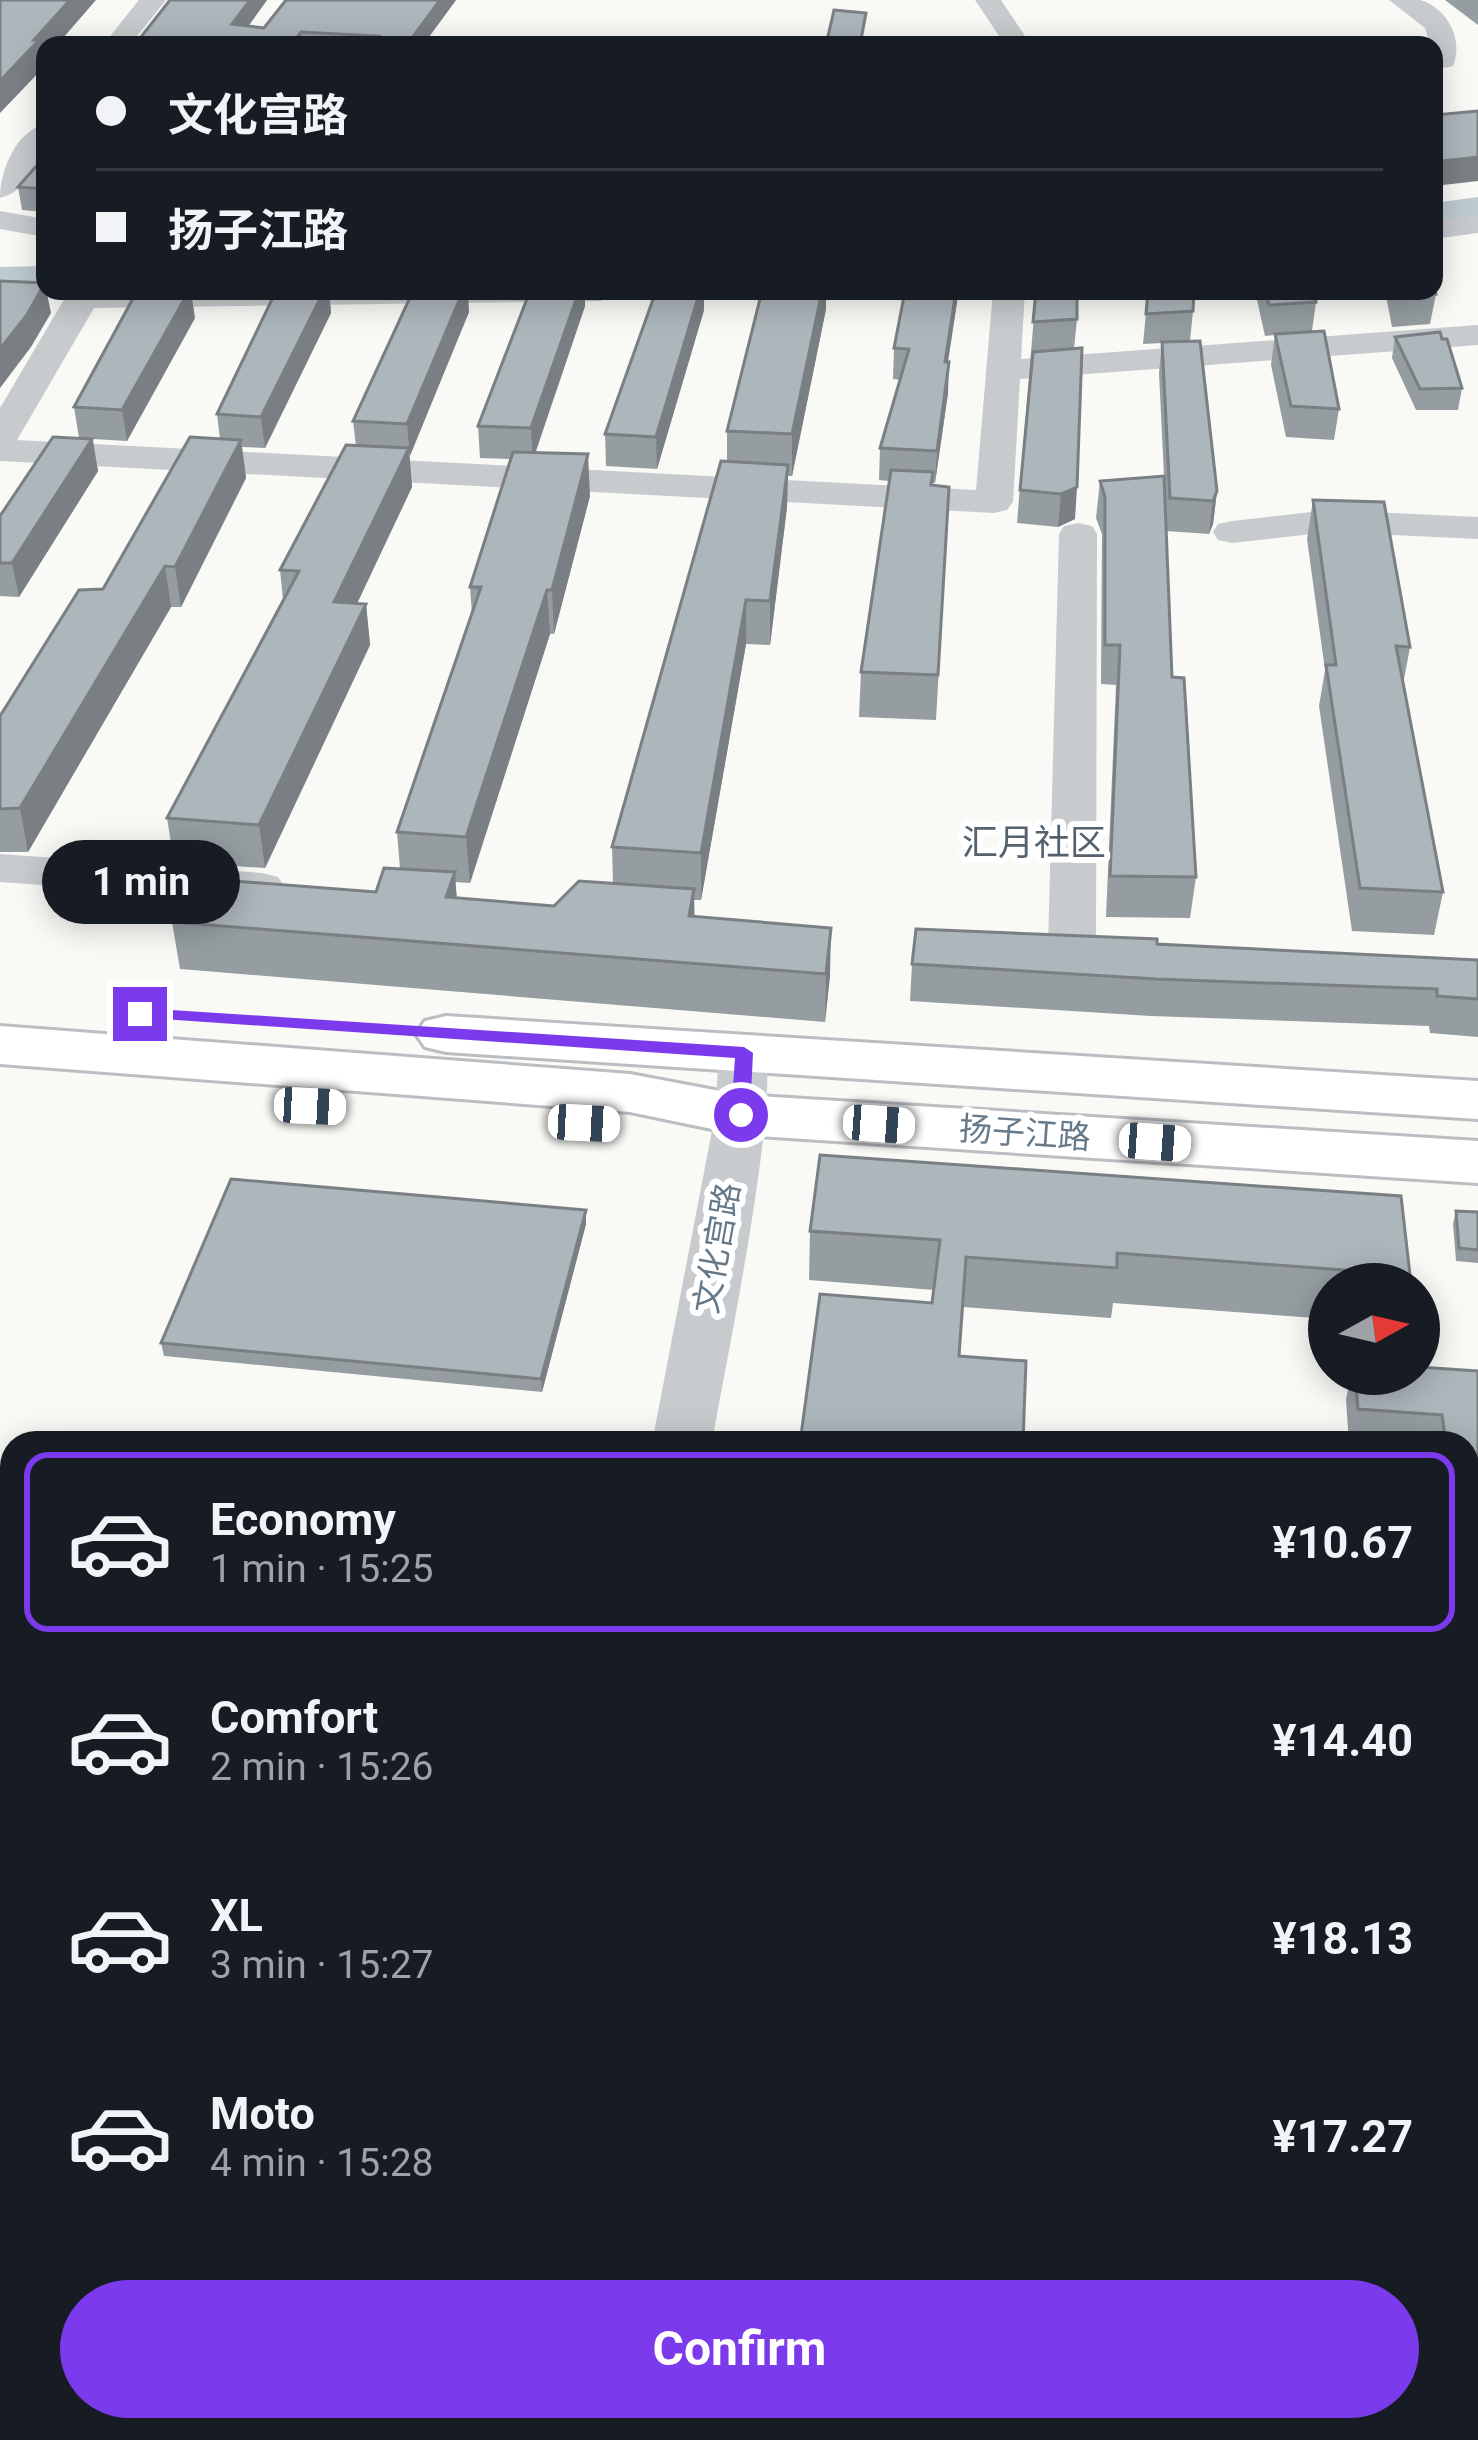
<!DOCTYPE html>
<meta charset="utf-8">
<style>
:root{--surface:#171b24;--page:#20242c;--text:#f1f3f6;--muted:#9ea1a6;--line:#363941;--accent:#7c3aed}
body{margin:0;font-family:Roboto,"Noto Sans SC",sans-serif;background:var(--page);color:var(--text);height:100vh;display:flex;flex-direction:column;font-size:45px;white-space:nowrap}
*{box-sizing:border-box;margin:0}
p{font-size:39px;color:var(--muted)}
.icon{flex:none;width:66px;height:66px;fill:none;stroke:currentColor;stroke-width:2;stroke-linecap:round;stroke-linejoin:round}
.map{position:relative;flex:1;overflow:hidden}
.panel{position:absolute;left:0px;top:1431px;width:1479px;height:1011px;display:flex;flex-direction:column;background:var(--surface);border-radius:36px 36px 0 0;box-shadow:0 6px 30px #0003}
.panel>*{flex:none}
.top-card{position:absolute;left:36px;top:36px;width:1407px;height:264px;border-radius:24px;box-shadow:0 6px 30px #0003;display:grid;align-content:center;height:264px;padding:0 60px;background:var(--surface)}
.needle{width:78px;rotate:82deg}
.buttons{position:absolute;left:1308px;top:1263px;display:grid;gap:24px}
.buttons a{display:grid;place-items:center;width:132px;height:132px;border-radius:50%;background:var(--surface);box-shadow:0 6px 30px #0003;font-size:60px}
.end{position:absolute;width:54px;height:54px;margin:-27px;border:15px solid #7c3aed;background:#fff;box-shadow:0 0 0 6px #fff}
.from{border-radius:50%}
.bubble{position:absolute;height:84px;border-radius:42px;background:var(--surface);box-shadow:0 6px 30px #0003;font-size:39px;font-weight:700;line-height:84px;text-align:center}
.car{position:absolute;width:36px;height:72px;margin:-36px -18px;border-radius:15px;box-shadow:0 0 9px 3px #0007;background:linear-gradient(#fff 24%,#345 0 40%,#fff 0 76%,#345 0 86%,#fff 0)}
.top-card b{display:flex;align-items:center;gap:42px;height:114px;font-size:45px}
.top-card b+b{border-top:3px solid var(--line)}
.top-card i{width:30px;height:30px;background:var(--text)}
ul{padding:21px 0 0;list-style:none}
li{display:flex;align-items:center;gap:36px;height:180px;margin:0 24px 18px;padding:0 36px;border:6px solid transparent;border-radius:24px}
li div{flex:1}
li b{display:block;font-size:45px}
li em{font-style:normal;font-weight:700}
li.selected{border-color:var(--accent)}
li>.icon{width:108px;height:108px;stroke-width:1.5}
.action{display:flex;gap:24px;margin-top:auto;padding:24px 60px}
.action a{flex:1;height:138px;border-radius:72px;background:var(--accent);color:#fff;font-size:48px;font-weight:700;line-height:138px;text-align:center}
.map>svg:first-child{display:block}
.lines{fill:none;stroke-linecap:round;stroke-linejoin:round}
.river{fill:#bdcace;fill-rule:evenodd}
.major-casing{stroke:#babec2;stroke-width:6}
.minor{fill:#c7cbce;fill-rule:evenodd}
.major{fill:#fff;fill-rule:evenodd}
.wall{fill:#959da1}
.shaded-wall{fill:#797f83}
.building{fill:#adb6bb;stroke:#797f83;stroke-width:3}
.route{fill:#7c3aed}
.labels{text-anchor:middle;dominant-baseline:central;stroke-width:12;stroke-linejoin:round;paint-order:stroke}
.street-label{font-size:33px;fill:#667989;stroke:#fff}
.neighbourhood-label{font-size:36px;fill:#55626e;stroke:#fff}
</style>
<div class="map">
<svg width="1478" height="2440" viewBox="0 0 1478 2440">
<rect width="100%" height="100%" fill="#f9f9f6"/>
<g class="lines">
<g class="river">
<path d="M1478,197V221L1434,227V203Z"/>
<path d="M45,266V290L0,291V267Z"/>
</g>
<defs>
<g id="major">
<path d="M446,1016L1478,1081V1119L446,1052L425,1047L416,1034L425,1021Z"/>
<path d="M0,1026L630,1074L741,1095L1478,1141V1183L741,1135L630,1112L0,1064Z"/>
</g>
</defs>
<use href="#major" class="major-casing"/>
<g class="minor">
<path d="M139,0H166L130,45H103Z"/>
<path d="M975,0H1001L1031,45H1005Z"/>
<path d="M1389,0C1398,0 1412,0 1420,0C1448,8 1464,41 1453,66L1434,70V45H1430L1425,28Z"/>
<path d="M45,124C45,151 30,191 0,198C0,171 15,132 45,124Z"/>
<path d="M0,211L45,219V237L0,229Z"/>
<path d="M1478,215V233L1434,239V221Z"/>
<path d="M69,291H617L601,301L94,308L17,440L976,490L993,291H1025L1021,359L1478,325V345L1020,379L1013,502L1007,510L994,513L0,461V408Z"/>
<path d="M1329,510L1478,517V539L1329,532L1232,543L1218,540L1213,532L1218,524L1232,521Z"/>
<path d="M1078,523L1092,526L1097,534L1096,946L1089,956L1072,960L1055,956L1048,946L1059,534L1064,526Z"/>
<path d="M0,854L262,873L278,877L285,887L278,897L262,901L0,882Z"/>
<path d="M744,1038L762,1042C786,1079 722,1381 712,1443H652L715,1115L719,1053L726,1042Z"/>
<path d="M465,2430H547L545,2440H463Z"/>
</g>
<use href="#major" class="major"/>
</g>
<g class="wall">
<path d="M170,0H267L248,26L264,28L286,0H456L423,45H138L137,42Z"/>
<path d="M1445,0H1478V25Z"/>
<path d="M45,156V212L22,210L18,187Z"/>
<path d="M276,291H329L331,313L265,448L242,447L246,478L181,607H171L28,852H0V716L103,589L220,439L217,414Z"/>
<path d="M762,291H826V309L792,476H788L787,507L770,645L746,644L701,900H694V917L830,975L825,1022L180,969L172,922L376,892L400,869L397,832L472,614L470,587L511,459L480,458L478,426L585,306L535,452L590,496L554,634H550L470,883L455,882L457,898L554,906L613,884L612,847L727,462V431Z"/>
<path d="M1036,291L1077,319L1074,349L1075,519L1058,527L1017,523Z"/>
<path d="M1148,291L1193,311L1190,341L1217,491L1213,524L1209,534L1166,531L1172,677L1196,877L1190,918L1106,917L1116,685L1101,684L1102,534L1096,518L1100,481L1164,476L1159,373L1162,343L1143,344Z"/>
<path d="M1255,291H1314L1316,302L1312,331L1339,409L1334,440L1286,437L1271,365L1275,335L1265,336Z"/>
<path d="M1385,291H1434L1436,294L1430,324L1392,327Z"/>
<path d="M957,302L948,362V393L935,483H932V485L949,487L936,720L859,717L861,672L889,481L879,480L880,448L900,380L893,379L894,348Z"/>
<path d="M704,310L657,469L606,466L605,434Z"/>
<path d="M469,312L409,456L412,487L357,604H366L370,645L265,868L174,862L167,818L283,600L280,570L356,446L353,421Z"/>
<path d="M195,318L127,441L93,439L98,471L19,597L0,596V516L79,438L74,407Z"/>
<path d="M1395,337L1442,339L1462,388L1458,410H1416L1392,358Z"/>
<path d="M1313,500L1410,647L1403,685L1443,892L1434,935L1352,931L1319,706L1325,670L1307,539Z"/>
<path d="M1157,944L1478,960V1037L1430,1033L1429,1026L1151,1016L910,1001L912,964Z"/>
<path d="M586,1210V1224L542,1392L164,1356L161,1343Z"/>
<path d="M1456,1211L1478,1212V1263L1456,1261L1453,1224Z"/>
<path d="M810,1231L1410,1275L1408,1284H1329V1319L1113,1303L1111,1318L963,1307L959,1356L800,1443L932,1303L934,1290L809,1280Z"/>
<path d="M1478,1371V1791L1473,1790L1467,1741V1443H1349L1346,1400L1351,1374H1419Z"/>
<path d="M0,1813L12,1814V1887L0,1886Z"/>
<rect x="1251" y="2430" width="102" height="10"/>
</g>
<g class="shaded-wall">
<path d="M70,0H96L57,45H45L44,67L0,113V81Z"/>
<path d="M250,0H267L235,45L232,24Z"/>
<path d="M440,0H456L423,45H407Z"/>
<path d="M301,32L302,45H291Z"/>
<path d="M1478,157V181L1434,186V162Z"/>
<path d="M45,284L51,313L31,347L0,388V349Z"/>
<path d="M189,291H191L195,318L127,441L122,410Z"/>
<path d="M324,291H329L331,313L265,448L261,417Z"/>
<path d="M463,291H468L469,312L410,456L407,424Z"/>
<path d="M579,291H585V306L533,460L531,428Z"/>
<path d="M700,291H704V310L657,469L656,437Z"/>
<path d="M822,291H826V309L792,476V434Z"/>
<path d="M956,291H958L957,302L943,393L945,362Z"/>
<path d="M949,362L948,393L935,483L937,451Z"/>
<path d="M92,439L98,471L19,597L12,563Z"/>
<path d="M241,440L246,478L181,607L175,567Z"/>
<path d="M409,448L412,487L338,643L334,602Z"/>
<path d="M588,454L590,496L554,634L552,590Z"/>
<path d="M788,465L787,507L770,645V601Z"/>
<path d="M1077,487L1075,519L1058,527L1061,494Z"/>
<path d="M1217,491L1213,524L1209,534L1213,501Z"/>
<path d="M165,566L171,607L28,852L20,808Z"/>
<path d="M547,590L550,634L470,883L466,837Z"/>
<path d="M746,600V644L701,900V853Z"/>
<path d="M366,604L370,645L265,868L259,825Z"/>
<path d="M455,872L458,920L450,945L446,897Z"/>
<path d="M694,889L695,937L690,964L689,916Z"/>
<path d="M831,928L830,975L825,1022L826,974Z"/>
<path d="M586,1210V1224L542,1392L541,1379Z"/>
<path d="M62,2430H70L67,2440H59Z"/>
</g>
<g class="building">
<path d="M0,0H70L34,40H39L0,81Z"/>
<path d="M170,0H250L232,24L264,28L286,0H440L407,45H374L379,36L301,32L291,45H140L143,42H137Z"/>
<path d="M834,10L866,13L860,45H826Z"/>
<path d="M1478,111V157L1434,162V115Z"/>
<path d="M45,156V189L18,187Z"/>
<path d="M0,281L45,283L26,316L0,349Z"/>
<path d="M1434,286L1436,294L1397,296L1396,291H1434Z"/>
<path d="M137,291H189L122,410L74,407Z"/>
<path d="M276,291H324L261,417L217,414Z"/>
<path d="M413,291H463L407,424L353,421Z"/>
<path d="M530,291H579L531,428L478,426Z"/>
<path d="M656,291H700L656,437L605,434Z"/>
<path d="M762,291H822L792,434L727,431Z"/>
<path d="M905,291H956L945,362H949L937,451L880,448L909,349L894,348Z"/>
<path d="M1036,291H1077V319L1033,322Z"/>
<path d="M1148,291H1194L1193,311L1146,314Z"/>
<path d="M1265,291H1314L1316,302L1269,305Z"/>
<path d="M1324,331L1339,409L1291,406L1275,334Z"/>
<path d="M1440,332L1442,339H1447L1462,388L1420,389L1395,337Z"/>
<path d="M1200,341L1217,491L1213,501L1170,498L1162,342Z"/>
<path d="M1082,348L1077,487L1061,494L1020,490L1033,352Z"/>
<path d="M53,437L92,439L12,563H0V516Z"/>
<path d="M190,437L241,440L175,567L165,566L20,808L0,809V716L79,590L103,589Z"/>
<path d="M346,445L409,448L334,602L366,604L259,825L167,818L299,571L280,570Z"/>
<path d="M513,452L588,454L552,590H547L466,837L397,832L481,587H470Z"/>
<path d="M721,461L788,465L770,601L746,600L701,853L612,847Z"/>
<path d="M891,470L933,472L931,485L949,487L938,675L861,672Z"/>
<path d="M1164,476L1172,677L1184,678L1196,877L1110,876L1120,645H1105V497L1100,481Z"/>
<path d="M1313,500L1384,502L1410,647L1396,646L1443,892L1360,888L1326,665H1336Z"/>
<path d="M384,868L455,872L446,897L554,906L579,881L694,889L689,916L831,928L826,974L172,922L194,878L376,892Z"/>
<path d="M916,929L1157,939V944L1478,960V999L1437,996V989L1156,979L912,964Z"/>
<path d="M820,1155L1401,1196L1410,1275L1117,1253V1268L966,1257L959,1356L1026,1361L1023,1443H800L820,1294L932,1303L940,1240L810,1231Z"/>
<path d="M231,1179L586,1210L541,1379L161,1343Z"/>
<path d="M1456,1211L1478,1212V1250L1459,1248Z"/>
<path d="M1419,1367L1478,1371V1702L1467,1613V1443H1446L1442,1415L1358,1409L1355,1374H1419Z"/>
<path d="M389,1440L426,1443H388Z"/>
<path d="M0,1813L12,1814V1874L0,1873Z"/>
<path d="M12,2293V2430H62L59,2440H0V2332Z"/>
<path d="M275,2430H355L353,2440H273Z"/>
<path d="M629,2430H734L733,2440H628Z"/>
<path d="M956,2430H1038V2440H955Z"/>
<rect x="1262" y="2430" width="91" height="10"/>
</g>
<path class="route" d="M140,1008L744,1047L753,1053L750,1115L741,1121L731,1115L735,1058L133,1017L131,1014Z"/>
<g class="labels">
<g class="street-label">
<text transform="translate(1025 1133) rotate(4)">扬子江路</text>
<text transform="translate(717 1248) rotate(-80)">文化宫路</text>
</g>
<g class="neighbourhood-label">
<text x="1034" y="843">汇月社区</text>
</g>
</g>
</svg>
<div class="buttons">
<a><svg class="needle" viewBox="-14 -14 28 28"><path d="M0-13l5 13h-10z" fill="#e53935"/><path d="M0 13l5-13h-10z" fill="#9ea1a6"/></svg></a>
</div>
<i class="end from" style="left:741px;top:1115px"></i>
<i class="end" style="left:140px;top:1014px"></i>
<div class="bubble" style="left:42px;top:840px;width:198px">1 min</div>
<i class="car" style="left:310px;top:1106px;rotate:93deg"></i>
<i class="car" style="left:584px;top:1123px;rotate:93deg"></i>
<i class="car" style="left:879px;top:1124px;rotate:94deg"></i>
<i class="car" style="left:1155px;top:1142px;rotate:94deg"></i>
<div class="top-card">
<b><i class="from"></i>文化宫路</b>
<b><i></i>扬子江路</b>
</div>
<section class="panel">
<ul>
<li class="selected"><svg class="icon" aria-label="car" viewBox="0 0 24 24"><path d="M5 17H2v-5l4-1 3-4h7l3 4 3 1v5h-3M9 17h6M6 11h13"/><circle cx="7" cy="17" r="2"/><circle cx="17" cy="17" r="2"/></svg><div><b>Economy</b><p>1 min · 15:25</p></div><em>¥10.67</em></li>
<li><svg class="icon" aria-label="car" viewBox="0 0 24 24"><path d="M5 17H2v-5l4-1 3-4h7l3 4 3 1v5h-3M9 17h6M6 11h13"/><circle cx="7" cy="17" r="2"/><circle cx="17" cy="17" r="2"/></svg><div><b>Comfort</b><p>2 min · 15:26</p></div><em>¥14.40</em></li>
<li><svg class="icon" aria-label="car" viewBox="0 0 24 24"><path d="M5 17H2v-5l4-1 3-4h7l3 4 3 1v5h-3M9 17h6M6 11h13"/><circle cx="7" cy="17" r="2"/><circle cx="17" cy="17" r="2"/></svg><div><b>XL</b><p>3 min · 15:27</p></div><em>¥18.13</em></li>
<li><svg class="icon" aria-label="car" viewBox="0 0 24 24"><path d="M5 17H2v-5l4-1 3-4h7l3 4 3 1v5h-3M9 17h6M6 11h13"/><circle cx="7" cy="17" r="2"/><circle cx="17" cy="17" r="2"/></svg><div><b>Moto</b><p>4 min · 15:28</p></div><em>¥17.27</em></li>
</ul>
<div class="action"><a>Confirm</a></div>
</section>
</div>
